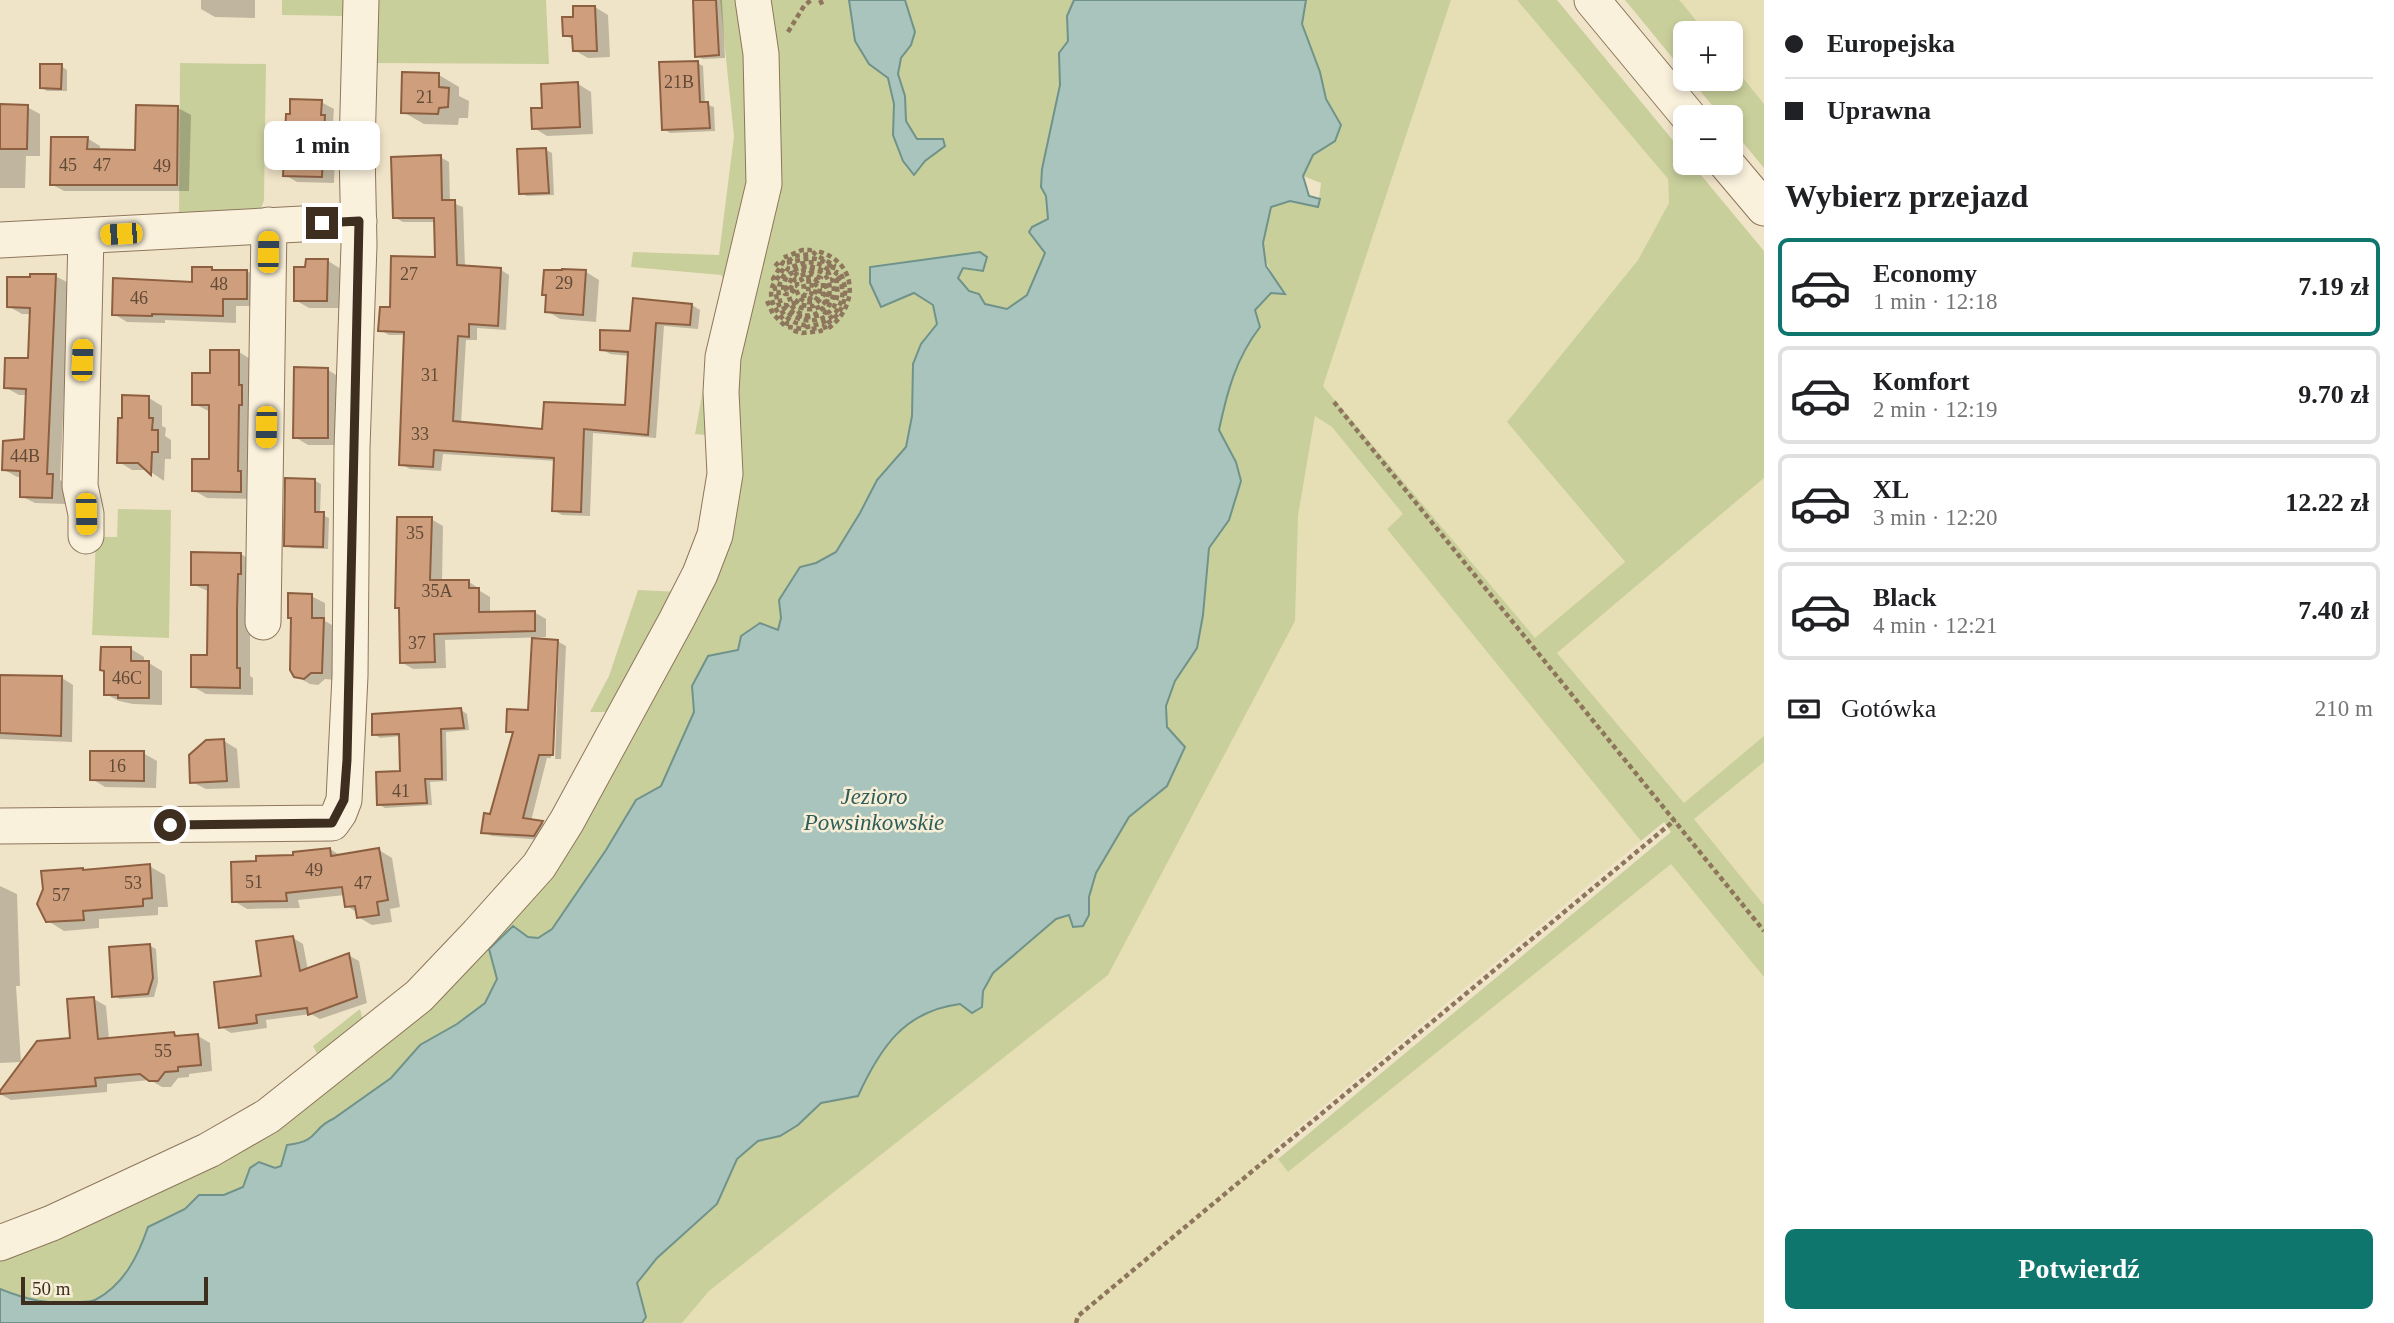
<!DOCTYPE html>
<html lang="pl">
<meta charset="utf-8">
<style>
:root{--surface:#fff;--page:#f6f6f6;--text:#202124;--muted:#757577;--line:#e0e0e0;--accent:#0f766e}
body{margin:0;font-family:Georgia,serif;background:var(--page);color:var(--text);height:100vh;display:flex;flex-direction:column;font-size:26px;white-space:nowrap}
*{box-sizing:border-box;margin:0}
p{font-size:23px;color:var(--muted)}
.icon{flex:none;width:38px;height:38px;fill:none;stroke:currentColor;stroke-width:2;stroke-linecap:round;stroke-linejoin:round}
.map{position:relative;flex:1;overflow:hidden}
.drawer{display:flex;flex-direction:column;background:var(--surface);width:630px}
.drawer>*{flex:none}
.top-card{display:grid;align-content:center;height:154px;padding:0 21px;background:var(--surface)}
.tools{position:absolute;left:1673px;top:21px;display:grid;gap:14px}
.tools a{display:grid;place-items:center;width:70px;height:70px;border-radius:10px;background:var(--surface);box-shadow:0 4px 10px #0003;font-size:35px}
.scale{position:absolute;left:21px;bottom:18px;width:187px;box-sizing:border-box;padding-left:7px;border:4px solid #3d2e20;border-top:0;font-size:19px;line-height:24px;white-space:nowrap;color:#3d2e20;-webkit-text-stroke:5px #f7eed8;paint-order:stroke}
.end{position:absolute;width:32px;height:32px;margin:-16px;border:9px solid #3d2e20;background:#fff;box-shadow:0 0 0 4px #fff}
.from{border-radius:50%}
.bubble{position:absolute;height:49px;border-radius:10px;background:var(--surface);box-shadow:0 4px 10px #0003;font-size:23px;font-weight:700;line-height:49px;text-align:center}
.car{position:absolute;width:21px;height:42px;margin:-21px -10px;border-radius:9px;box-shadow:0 0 5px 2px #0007;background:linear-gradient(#f5c518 24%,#345 0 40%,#f5c518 0 76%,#345 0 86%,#f5c518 0)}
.top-card b{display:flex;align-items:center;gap:24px;height:66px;font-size:26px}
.top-card b+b{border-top:2px solid var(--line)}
.top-card i{width:18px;height:18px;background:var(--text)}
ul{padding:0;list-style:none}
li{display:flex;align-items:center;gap:21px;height:98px;margin:0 14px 10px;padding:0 7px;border:4px solid var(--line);border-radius:10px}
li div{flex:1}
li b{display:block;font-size:26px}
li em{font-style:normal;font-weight:700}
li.on{border-color:var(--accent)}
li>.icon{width:63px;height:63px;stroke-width:1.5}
h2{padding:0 21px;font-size:32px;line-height:84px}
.pay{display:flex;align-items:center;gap:18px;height:77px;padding:0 21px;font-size:26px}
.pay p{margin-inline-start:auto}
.action{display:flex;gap:14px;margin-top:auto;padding:14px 21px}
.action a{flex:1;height:80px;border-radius:10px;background:var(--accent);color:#fff;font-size:28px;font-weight:700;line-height:80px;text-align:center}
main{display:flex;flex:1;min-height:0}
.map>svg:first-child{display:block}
.farmland{fill:#e6deb5}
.green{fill:#c9cf9b}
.water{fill:#a9c4bc;stroke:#6f938a;stroke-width:2}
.shadow{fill:#0003}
.building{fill:#cf9f7d;stroke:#8d5f41;stroke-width:2}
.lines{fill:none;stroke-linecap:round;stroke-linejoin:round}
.minor-casing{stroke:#8d765c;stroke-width:37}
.path{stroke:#8d765c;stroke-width:4.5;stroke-dasharray:5 3.5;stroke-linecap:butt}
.minor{stroke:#faf1dc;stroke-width:35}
.route{stroke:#3d2e20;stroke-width:9}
.labels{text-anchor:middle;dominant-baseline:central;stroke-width:5;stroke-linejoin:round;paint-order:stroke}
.number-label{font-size:18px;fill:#624a37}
.water-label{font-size:23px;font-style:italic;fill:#2f5d5a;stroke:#f7eed8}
</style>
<main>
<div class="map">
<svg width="1764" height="1323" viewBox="0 0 1764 1323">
<rect width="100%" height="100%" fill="#f0e4c8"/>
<g class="farmland">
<path d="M1451,0H1517L1668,179L1669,203L1638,260L1507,422L1625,563L1535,639L1323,386Z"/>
<path d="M1679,0H1764V104L1731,63V33H1706Z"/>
<path d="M1315,416L1332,427L1404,514L1387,529L1641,841L1271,1150L1288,1172L1671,863L1764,977V1323H682L709,1291L1024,1041L1298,516Z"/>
<path d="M1764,478V736L1684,803L1557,653Z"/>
<path d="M1764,762V905L1694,819Z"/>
</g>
<g class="green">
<path d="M282,0H345L344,16L282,15Z"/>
<path d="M373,0H546L549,64L372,63Z"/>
<path d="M720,0H745L756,133L715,436L695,434L723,278L721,275L631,267L633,252L719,255L734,136Z"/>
<path d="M760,0H849C852,38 855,55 888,77L894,104L893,135L914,175L925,161L945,145L943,139H917L906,121L905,96L898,74L901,58L911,45L915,32L905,0H1074L1067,16L1068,41L1059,53L1060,85L1042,169L1041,187L1046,196L1048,219L1032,227L1046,253L1027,295L1007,309L985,304L979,295L969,291L958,278L963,268L976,271L980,252L870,267L933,305L937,324L921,344L913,364L912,416L906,447L877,480L860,513L836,552L816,563L800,567L779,600L781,618L778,631L738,650L692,686L694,712L661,787L636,800L606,850L552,929L538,938L528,937L512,927L489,949L497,979L485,1003L457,1024L420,1045L391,1078L333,1119C310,1128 321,1141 287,1145L282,1165L275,1168H250L243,1187L224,1195H199L185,1209L148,1227C138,1256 124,1285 95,1300C91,1302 84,1302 79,1302C50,1305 27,1300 0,1289V1249L128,1199L481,943L719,546Z"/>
<path d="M1306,0H1451L1323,386L1535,638L1625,562L1507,422L1638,260L1669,203L1668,179L1517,0H1557L1685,155V163H1691L1764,251V478L1557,653L1684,803L1764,736V762L1694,819L1764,905V977L1671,864L1288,1172L1278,1159L1671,832L1664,822L1641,841L1387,529L1403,514L1332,427L1315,416L1298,516L1295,621L1108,975L709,1291L682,1323H642L645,1317L637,1283L657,1258L717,1205L737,1159L758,1141L781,1136L798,1125L820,1103L858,1096C880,1048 904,1011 961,1004L972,1013L993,973L1056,919L1069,915H1089V897L1096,873L1129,817L1148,803L1167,727L1166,706L1175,681L1197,648L1203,615L1209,548L1229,520L1236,462L1219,430C1227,392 1235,358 1260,327L1255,310L1271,293H1285C1258,255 1261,251 1271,207L1290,201L1318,206L1321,183L1303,176L1313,155L1334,141L1341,125L1326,99L1320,71L1302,24Z"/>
<path d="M1625,0H1679L1682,3L1706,33H1685V73Z"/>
<path d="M180,63L266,64L264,200L259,215L179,219Z"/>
<path d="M1731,63L1764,104V168L1731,128V117H1722L1690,79H1731Z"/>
<path d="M118,509L171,510L169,638L92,635L96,537H117Z"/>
<path d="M638,590L680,592L614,712H590L609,676Z"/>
<path d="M360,1009L365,1028L321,1061L313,1046Z"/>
</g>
<g class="water">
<path d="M849,0H905L915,32L911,45L901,58L898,74L905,96L906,121L917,139H943L945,146L925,161L914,175L903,161L893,135L894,104L888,78L869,64L855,41Z"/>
<path d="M1074,0H1306L1302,24L1320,72L1326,99L1341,125L1335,141L1313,155L1303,176L1309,196L1320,199L1318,207L1290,201L1271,207L1263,243L1266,266L1285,294L1271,293L1255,310L1260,327C1236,358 1227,392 1219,430L1236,462L1241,481L1229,520L1209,548L1203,615L1197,648L1175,681L1166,706L1167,727L1185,747L1167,786L1129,817L1096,873L1089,897V915L1083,926L1073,927L1069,915L1056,919L993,973L983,991L982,1007L972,1013L960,1004C904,1011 880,1048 858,1096L821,1103L798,1125L780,1136L758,1141L737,1159L717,1204L657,1258L637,1283L646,1317L642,1323H0V1289C27,1300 50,1305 79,1302C84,1302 91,1302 95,1300C124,1285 138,1256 148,1227L185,1209L199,1195H224L243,1187L250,1168L259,1162L275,1168L281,1166L287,1145C321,1141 310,1129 333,1119L391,1078L420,1045L457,1024L485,1003L497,979L489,949L513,926L528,937L538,938L552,929L606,850L636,800L661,786L694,712L692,686L708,656L738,650L741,636L760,623L778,630L781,618L779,600L800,567L816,563L836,552L860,513L877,480L906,447L912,416L913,364L921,344L937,324L933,305L914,293L881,307L870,283V267L980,252L987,257L983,271L963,268L958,278L969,291L979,294L985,304L1007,309L1027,295L1045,253L1029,232L1032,227L1048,219L1046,196L1041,187L1042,169L1060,85L1059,53L1068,41L1067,16Z"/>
</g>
<g class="shadow">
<path d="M201,0H255V18L215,17L201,9Z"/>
<path d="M695,0H722L725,58L703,59L697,56Z"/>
<path d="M595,7L608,15L610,57L588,58L574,50V40L564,35L575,18Z"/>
<path d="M697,63L703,66L705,104L714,107L715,131L670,133L664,129Z"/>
<path d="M61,66L67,70V91H47L41,87Z"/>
<path d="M439,75L459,87V96L469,101L468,118H459L458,125L424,124L403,112Z"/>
<path d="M578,84L591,92L593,134L547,136L534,128Z"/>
<path d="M321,102L334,109L333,122L336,124L334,183L297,182L285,175Z"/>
<path d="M0,106L27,107L40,114V156H26L25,188H0Z"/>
<path d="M178,108L191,115L189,191H64L51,184L87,138L100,146V151H137Z"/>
<path d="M546,150L552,153L554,195L527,196L521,193Z"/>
<path d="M440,157L449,162L450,202L463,207L465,267L501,270L509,275L506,330L477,328V340H466L461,424L544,431L627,407L630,356L610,354L602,349L692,305L700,310L698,329L664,326L656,438L593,433L590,516L562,515L553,510L556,461L443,454L441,471L410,469L401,464L406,335H389L380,330L391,309L436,259V222H403L394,217Z"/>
<path d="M328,261L341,269L340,308H309L295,300L307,269Z"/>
<path d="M211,268L217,271H247L260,279V306H236V323L165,320V323L127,322L114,314L193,284Z"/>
<path d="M546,271L586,272L599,280L596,322L560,319L547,311L548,296L543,294Z"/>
<path d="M55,276L69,283L60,480L66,484L65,504L35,503L21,496L22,477H17L3,469L26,441L28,395H19L5,387L29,360L31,314H22L8,306Z"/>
<path d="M239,352L252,360L254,499L207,498L193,490L210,461L211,412L194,404L212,375Z"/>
<path d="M296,369L328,370L341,378V445H308L295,437Z"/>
<path d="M149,398L162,406V426L166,428L165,436L171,440V459H165L164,481L148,470H132L119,462L123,419Z"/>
<path d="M315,481L321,484L320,514L329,518L328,549L292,548L286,545Z"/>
<path d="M431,519L443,526L442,582H469L480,589V591L490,597V613L534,612L546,619V637L445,640L446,668L413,669L401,662V609L397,607Z"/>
<path d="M241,554L254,562L250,617V676L253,678V695L206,694L192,686L209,657L210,592L192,584Z"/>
<path d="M311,596L325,603V621L337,628L335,680L325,679L318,685L310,684L296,676Z"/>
<path d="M534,640L557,641L566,646L561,759H555L559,643H556L551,758H547L531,821L543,823L550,827L542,840L492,836L483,832L485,815L491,816L514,734L508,731L509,711H530Z"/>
<path d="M131,649L144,657V663H149L162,671V705L133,704L119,701L106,694Z"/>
<path d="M0,677L62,678L73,685L72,742L0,739Z"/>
<path d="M461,710L467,714L469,730L446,732L447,781L430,782L432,805L385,808L378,804L402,773L401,736L380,738L374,734Z"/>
<path d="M224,741L237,749L240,788L206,789L192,782Z"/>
<path d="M143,753L157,761L156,788L105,787L92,779Z"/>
<path d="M330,849L341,856L379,850L392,858L400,907L390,909L392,922L372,925L358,917V913L347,906L345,895L298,900L300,908L247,909L234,901L258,863Z"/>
<path d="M149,866L165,875L168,907H158V915L99,919V928L64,931L48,921L86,872Z"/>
<path d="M0,886L17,894L20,986H16L21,1062L0,1063Z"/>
<path d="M293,938L303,944L308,970L348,955L359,961L367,1003L320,1019L311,1014L266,1020L267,1028L231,1033L221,1027Z"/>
<path d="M150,946L156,949L158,982L154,997L120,999L114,996Z"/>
<path d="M94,999L106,1006L109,1039L174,1034L180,1038L198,1036L210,1043L212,1071L189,1074V1077L178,1078L171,1087H162L150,1080L107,1084V1092L11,1100L0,1094L72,1039Z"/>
</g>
<g class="building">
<path d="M693,0H716L719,55L695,57Z"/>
<path d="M573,6H595L597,51H573L572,36H563L562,17H573Z"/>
<path d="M698,61L700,102H708L710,128L662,130L659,62Z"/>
<path d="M40,64H62L61,89L40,88Z"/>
<path d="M402,72L439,73V87L449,88L448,107L439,108L438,114L401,113Z"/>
<path d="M578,82L580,127L532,129L531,108H542L541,84Z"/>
<path d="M290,99L322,100L321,115H325L322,177L283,176L286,114H290Z"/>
<path d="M0,104L28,105L27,149H0Z"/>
<path d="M136,105L178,106L177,185H50L51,137H88L87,149L135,150Z"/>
<path d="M546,148L549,193L519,194L517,149Z"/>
<path d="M441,155L442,200H455L457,265L501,268L498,326L469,324V337L458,336L453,421L542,429L544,402L625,405L628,352L600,350V330L630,331L633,298L692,304L690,325L656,323L648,435L584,429L581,512L552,511L554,458L434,450L433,467L399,465L404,332L378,331L380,307H390L391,256L435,257L434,218H393L391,157Z"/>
<path d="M306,259H328L327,301H294V267H305Z"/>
<path d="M192,267H212V270H247V299H223V316L152,314V316L112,315L113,278L192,282Z"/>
<path d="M562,269L586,270L583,315L545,312L546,295H542L544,270H562Z"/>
<path d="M30,274H56L47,474H53L52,498L20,497V471L2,470L3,441L24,439L26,389L4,388L5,358H28L30,308L7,307V277H30Z"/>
<path d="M210,350H239V385H242V405H239L238,471H241V492L192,491V459H209V405H192V373H210Z"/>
<path d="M294,367L328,368V438H293Z"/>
<path d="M122,395L149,396V418H153L152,430H158V452H152L151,475L138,463H117L118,418H122Z"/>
<path d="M285,478L315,479V512H324L323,547L284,546Z"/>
<path d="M397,517H432L430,580H469V588H479V612L535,611V631L434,634L435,662L400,663L399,608H395Z"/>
<path d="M191,552L241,553V574H238L237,609V668H240V688L191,687V655H207L208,585H191Z"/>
<path d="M288,593L312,594V618H324L322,673H311L304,679L294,677L290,670L291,618H288Z"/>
<path d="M532,638L558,640L553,755H539L523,818L543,821L534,836L481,833L484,813L490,814L513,732H506L507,709L528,710Z"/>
<path d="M101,647H131V661H149V698H118V695H104V671L100,670Z"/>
<path d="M0,675L62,676L61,736L0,733Z"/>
<path d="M461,708L464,728L441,729L442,779H425L427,803L377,805L376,772L400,771L399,734L372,735V714Z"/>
<path d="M224,739L227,781L190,783L189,755L206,740Z"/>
<path d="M90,751H144V781L90,780Z"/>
<path d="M330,848L331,856L379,848L388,900L377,902L379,915L357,918L355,906L345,907L342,887L286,893L287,901L232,902L231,862L256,861V856L293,855V852Z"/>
<path d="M150,864L152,898L143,899V906L83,911L84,920L46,922L37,904L43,889L41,871L83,868V870Z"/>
<path d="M293,936L300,971L349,953L357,997L308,1015L307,1008L256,1015L257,1023L219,1028L214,982L261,976L256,941Z"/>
<path d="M150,944L153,978L148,994L112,997L109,947Z"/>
<path d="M94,997L98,1039L174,1032L175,1036L198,1034L201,1065L178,1067V1071L165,1072L158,1081H149L140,1074L95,1078L96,1086L0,1094V1091L37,1041L70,1038L67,999Z"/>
</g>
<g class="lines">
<defs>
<g id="minor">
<path d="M1592,0L1689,117"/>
<path d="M1726,163L1764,208"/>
<path d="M86,236L80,486L86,514V536"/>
<path d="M0,240L359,221"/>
<path d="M263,622L269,225"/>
<path d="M0,826L332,823L339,813L344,800L350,676L352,448L359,245L357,149L361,0"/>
<path d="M0,1243L52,1223L209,1150L268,1116L419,996L478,934L539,866L567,821L677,619L700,574L715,535L725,474L721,392L723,357L764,184L761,54L753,0"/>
</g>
</defs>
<use href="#minor" class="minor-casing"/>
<g class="path">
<path d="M820,0L823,6"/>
<path d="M788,32L804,6L811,0"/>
<path d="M775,266L779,262H783L773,279L776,281L784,268H788C786,273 781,278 780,283C772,310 800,327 823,318L821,315C807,319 794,318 786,304L787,300L793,298L801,305L814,306L823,296V282C838,302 812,319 793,303L790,304C824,347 856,255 797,272L796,275L799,276L810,273L821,278L818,281L810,277L801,279L803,282L812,281L820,289L817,299L814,297L816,289C810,281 807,287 799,287L797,286V279H795L790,290H786L793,276L791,273C785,277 783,285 783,291L785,294H791L795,288C800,296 800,304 813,302V300L803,296L811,295L812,289H806L805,294"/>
<path d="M767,301L773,314L786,327L787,323C776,312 766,297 774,283C777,303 780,321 804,325L803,329L790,327L791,330L802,333L821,331L819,328L810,329L807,327C815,325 823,324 830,318C842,309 848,287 836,276C838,290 840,308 824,315C830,302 837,296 832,279L837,272L841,274C850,294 844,315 824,325L826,330C859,308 859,262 817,251L814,253L816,255L834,265L832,272L829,273C815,267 809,264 794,270L792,267C805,261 816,260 827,269L832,267C816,253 803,260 786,263L795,256L810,254V250H802L786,257L785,254"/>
<path d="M1334,402L1764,931"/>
<path d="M1076,1323L1078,1316L1675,820"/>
</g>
<use href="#minor" class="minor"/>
</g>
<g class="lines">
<path class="route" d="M170,825L332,823L344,800L347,760L359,221L322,223"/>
</g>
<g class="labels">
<g class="number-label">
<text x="679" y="82">21B</text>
<text x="425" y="97">21</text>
<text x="68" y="165">45</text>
<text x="102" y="165">47</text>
<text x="162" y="166">49</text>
<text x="409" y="274">27</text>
<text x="564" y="283">29</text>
<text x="219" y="284">48</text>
<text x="139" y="298">46</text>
<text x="430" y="375">31</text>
<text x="420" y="434">33</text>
<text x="25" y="456">44B</text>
<text x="415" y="533">35</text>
<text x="437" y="591">35A</text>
<text x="417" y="643">37</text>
<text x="127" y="678">46C</text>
<text x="117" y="766">16</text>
<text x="401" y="791">41</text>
<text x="314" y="870">49</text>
<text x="254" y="882">51</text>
<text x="133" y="883">53</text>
<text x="363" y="883">47</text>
<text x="61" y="895">57</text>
<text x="163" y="1051">55</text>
</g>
<g class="water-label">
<text x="874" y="796">Jezioro<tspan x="874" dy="26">Powsinkowskie</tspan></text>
</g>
</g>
</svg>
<div class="tools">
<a>+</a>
<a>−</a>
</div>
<div class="scale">50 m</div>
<i class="end from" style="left:170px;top:825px"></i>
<i class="end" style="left:322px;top:223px"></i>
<div class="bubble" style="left:264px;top:121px;width:116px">1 min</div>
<i class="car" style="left:121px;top:234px;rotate:267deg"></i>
<i class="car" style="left:268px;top:252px;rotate:1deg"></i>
<i class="car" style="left:82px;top:360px;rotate:2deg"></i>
<i class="car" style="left:266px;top:427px;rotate:181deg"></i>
<i class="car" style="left:86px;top:514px;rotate:179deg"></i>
</div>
<section class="drawer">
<div class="top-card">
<b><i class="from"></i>Europejska</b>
<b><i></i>Uprawna</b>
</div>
<h2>Wybierz przejazd</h2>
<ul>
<li class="on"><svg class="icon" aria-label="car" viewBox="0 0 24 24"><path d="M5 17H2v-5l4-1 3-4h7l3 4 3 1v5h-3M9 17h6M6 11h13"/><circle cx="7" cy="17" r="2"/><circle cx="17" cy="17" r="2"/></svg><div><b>Economy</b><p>1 min · 12:18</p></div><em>7.19 zł</em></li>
<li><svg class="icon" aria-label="car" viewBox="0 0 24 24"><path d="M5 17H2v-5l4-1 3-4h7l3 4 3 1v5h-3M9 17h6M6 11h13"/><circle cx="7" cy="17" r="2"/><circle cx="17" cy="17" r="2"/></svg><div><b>Komfort</b><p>2 min · 12:19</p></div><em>9.70 zł</em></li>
<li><svg class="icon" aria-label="car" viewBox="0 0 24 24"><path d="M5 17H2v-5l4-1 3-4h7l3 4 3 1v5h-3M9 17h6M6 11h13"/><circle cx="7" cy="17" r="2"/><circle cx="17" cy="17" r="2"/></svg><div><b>XL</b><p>3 min · 12:20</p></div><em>12.22 zł</em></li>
<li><svg class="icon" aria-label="car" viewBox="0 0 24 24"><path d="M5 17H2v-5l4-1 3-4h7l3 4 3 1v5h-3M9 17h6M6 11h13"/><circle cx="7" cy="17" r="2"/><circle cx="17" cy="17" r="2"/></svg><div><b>Black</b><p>4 min · 12:21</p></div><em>7.40 zł</em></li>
</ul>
<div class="pay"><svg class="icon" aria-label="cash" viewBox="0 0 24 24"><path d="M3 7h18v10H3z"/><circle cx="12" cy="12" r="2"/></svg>Gotówka<p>210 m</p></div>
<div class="action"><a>Potwierdź</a></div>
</section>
</main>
